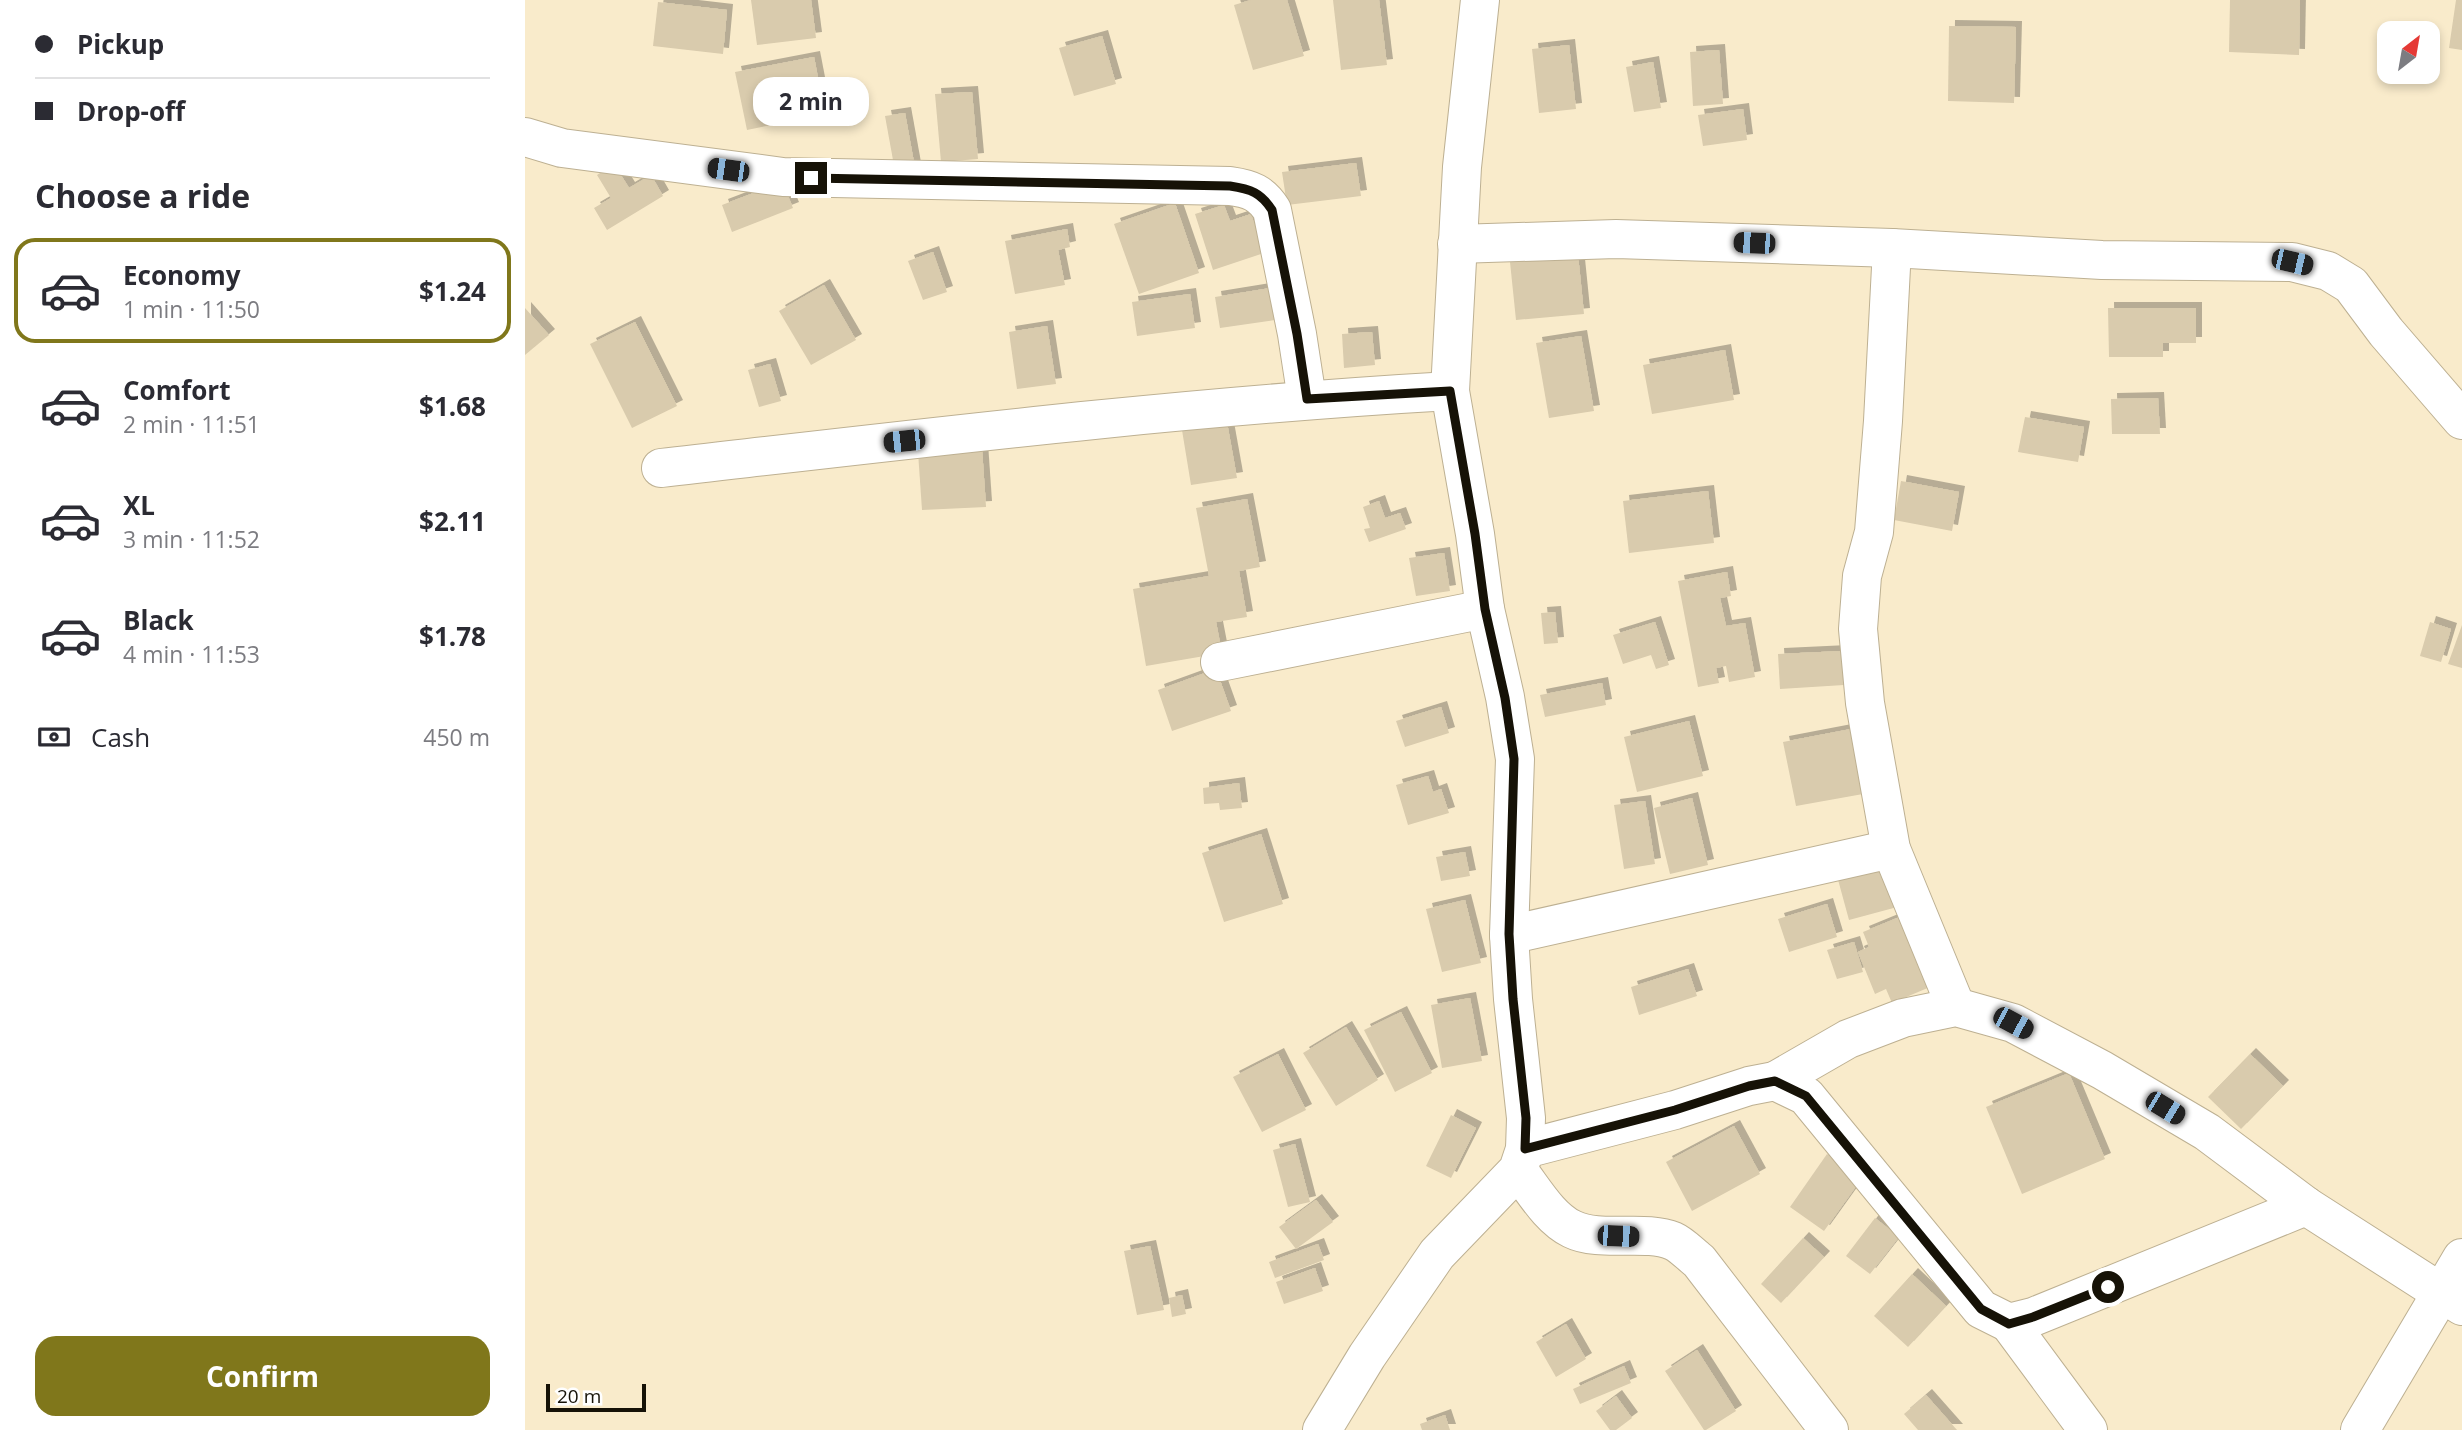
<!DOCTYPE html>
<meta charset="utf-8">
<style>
:root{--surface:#fff;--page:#f7f7f7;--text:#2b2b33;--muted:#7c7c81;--line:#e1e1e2;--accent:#80771b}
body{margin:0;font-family:"Open Sans",sans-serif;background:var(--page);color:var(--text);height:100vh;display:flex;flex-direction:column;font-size:26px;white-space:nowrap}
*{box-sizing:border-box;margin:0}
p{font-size:23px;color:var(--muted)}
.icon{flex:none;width:38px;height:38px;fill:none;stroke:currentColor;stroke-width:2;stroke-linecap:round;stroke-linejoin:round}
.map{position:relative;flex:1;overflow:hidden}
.panel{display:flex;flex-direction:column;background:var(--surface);width:525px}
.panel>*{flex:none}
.top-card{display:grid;align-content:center;height:154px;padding:0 35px;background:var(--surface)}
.needle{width:46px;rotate:31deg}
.controls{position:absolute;left:1852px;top:21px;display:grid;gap:14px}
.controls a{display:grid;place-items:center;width:63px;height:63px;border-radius:14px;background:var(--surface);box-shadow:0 4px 10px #0003;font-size:35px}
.scale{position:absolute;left:21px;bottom:18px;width:100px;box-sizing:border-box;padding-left:7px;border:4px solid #161207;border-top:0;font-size:19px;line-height:24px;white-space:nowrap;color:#161207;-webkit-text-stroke:5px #fff;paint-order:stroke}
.end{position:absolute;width:32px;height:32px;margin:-16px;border:9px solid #161207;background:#fff;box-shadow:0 0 0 4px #fff}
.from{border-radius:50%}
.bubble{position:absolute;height:49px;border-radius:21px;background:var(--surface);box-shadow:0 4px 10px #0003;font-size:23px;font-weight:700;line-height:49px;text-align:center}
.car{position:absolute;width:21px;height:42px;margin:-21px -10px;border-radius:9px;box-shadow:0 0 5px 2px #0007;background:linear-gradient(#222 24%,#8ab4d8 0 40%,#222 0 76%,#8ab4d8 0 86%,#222 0)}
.top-card b{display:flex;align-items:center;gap:24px;height:66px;font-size:26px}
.top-card b+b{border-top:2px solid var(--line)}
.top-card i{width:18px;height:18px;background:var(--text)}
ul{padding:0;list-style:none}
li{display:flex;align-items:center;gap:21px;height:105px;margin:0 14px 10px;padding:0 21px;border:4px solid transparent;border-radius:21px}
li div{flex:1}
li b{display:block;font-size:26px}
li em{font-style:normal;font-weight:700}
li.current{border-color:var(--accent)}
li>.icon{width:63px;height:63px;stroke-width:1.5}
h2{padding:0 35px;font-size:32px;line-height:84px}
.pay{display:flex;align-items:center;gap:18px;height:77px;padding:0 35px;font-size:26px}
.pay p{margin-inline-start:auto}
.primary-button{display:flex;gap:14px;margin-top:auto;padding:14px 35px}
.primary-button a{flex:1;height:80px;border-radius:21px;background:var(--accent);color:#fff;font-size:28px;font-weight:700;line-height:80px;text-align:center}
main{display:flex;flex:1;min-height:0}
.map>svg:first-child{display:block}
.building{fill:#d9cbad;filter:url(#shadow)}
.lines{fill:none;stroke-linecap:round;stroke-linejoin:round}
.street-casing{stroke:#bdb092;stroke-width:40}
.street{stroke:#fff;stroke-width:38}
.route{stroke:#161207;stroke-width:9}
</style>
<main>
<section class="panel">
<div class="top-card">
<b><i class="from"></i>Pickup</b>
<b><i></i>Drop-off</b>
</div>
<h2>Choose a ride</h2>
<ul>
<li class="current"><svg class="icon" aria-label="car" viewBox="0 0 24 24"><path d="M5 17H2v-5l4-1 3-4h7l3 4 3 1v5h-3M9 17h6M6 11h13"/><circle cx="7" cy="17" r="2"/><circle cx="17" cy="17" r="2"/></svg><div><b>Economy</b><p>1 min · 11:50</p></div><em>$1.24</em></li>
<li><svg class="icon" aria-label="car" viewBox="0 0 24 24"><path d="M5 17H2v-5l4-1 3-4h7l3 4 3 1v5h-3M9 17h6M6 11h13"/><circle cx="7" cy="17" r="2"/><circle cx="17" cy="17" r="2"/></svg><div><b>Comfort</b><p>2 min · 11:51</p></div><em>$1.68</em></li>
<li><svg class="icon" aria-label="car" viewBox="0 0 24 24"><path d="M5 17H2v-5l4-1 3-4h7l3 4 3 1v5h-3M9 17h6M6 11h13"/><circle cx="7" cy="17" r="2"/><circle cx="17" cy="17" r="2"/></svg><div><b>XL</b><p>3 min · 11:52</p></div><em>$2.11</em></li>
<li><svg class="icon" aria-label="car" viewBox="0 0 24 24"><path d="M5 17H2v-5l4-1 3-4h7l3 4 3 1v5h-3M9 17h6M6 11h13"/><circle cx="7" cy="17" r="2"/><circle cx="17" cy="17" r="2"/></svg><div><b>Black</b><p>4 min · 11:53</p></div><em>$1.78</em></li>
</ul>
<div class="pay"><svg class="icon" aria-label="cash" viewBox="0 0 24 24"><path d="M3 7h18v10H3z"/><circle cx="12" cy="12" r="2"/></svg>Cash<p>450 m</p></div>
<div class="primary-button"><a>Confirm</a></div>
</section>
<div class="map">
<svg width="1937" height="1430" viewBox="0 0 1937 1430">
<defs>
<filter id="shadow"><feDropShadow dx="6" dy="-6" stdDeviation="0" flood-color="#0004"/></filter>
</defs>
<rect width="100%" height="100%" fill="#f9ebcb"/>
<g class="building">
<path d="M226,0H286L291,38L232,45Z"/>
<path d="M726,0H762L779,56L728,70L709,5Z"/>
<path d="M808,0H854L862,65L816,70Z"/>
<path d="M1705,0H1775L1774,55L1704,52Z"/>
<path d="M1931,0H1937V50L1924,48Z"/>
<path d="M133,2L202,10L198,54L128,46Z"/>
<path d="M1424,26L1491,27L1489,103L1423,101Z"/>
<path d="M577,36L591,84L549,96L534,48Z"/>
<path d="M1044,45L1051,109L1014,113L1007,49Z"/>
<path d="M1194,50L1198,104L1168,106L1165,52Z"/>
<path d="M289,57L300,114L222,130L210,72Z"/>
<path d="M1128,62L1136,108L1109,112L1101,67Z"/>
<path d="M447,92L453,159L416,162L410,94Z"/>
<path d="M1218,109L1222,140L1178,146L1173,115Z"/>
<path d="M380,113L390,168L370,171L360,116Z"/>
<path d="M831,163L836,196L762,205L757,172Z"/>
<path d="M89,164L104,188L126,175L138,196L82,230L69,208L86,198L72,175Z"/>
<path d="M257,182L268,208L207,232L197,205Z"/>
<path d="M650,203L674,273L614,294L589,224Z"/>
<path d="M699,205L705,221L726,214L739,253L688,270L670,214Z"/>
<path d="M542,229L545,247L533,250L540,285L490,294L480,241Z"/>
<path d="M408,252L422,292L398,300L383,261Z"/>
<path d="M1053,255L1059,314L991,320L985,262Z"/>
<path d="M299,285L331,340L286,365L254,311Z"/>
<path d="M752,287L757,319L695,328L690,297Z"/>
<path d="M665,294L670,328L612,336L607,302Z"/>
<path d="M0,308L24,335L0,355Z"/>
<path d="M1583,308H1671V343H1638V357H1584Z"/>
<path d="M110,322L152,406L107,428L65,344Z"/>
<path d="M522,326L531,384L492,389L484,332Z"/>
<path d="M847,332L850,365L819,368L817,334Z"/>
<path d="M1056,336L1069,411L1024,418L1011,343Z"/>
<path d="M1200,350L1209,400L1127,414L1118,365Z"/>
<path d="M245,364L256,401L234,407L223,370Z"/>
<path d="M1633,398L1635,434H1587L1586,399Z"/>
<path d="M701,417L712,478L666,485L656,424Z"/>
<path d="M1500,417L1559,427L1553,462L1493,452Z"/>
<path d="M457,449L461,507L397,510L393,452Z"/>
<path d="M1376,481L1434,492L1427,531L1369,520Z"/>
<path d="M1183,491L1189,543L1104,553L1098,501Z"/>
<path d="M722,499L735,567L714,571L722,617L691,622L697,653L621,666L608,589L684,576L671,508Z"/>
<path d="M854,501L860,518L875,513L881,529L844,542L839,529L845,528L838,507Z"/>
<path d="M919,553L925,591L891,596L884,558Z"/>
<path d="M1202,572L1206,596L1195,598L1201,626L1220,623L1230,677L1204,682L1201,666L1191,668L1194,683L1173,687L1153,581Z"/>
<path d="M1030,612L1033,643L1019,644L1016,613Z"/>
<path d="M1130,622L1144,665L1131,669L1126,655L1098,664L1088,635Z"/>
<path d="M1905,622L1926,629L1916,662L1895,656Z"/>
<path d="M1937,625V668L1923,664Z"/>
<path d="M1317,651L1319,685L1255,689L1253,654Z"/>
<path d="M691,669L706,711L647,731L633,690Z"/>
<path d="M1077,683L1081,705L1020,717L1015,695Z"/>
<path d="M916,707L924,733L880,747L871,721Z"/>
<path d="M1164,721L1178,776L1112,792L1099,737Z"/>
<path d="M1326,729L1338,794L1271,806L1258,742Z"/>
<path d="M903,776L908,792L916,789L924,813L883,825L871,785Z"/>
<path d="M714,783L717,808L695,810L694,803L679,804L678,788Z"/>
<path d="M1167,798L1183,865L1145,874L1129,808Z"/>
<path d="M1120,801L1130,864L1099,869L1089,805Z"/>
<path d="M736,834L758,904L699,922L677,853Z"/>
<path d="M940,852L945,876L916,881L911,857Z"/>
<path d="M1363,862L1376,906L1324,920L1312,876Z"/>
<path d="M940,900L956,963L917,972L901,909Z"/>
<path d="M1302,904L1312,937L1264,952L1253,919Z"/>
<path d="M1377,916L1405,987L1367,1003L1361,989L1350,994L1333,952L1344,947L1338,932Z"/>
<path d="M1329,942L1338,972L1312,979L1302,950Z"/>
<path d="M1163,969L1172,996L1114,1015L1106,987Z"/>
<path d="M945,998L957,1061L917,1068L906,1005Z"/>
<path d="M876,1012L907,1073L870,1092L839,1030Z"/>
<path d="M821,1027L853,1080L811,1106L778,1053Z"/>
<path d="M753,1054L781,1110L737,1132L708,1077Z"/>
<path d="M1725,1054L1758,1086L1716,1129L1683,1097Z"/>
<path d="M1544,1073L1580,1159L1497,1194L1461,1107Z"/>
<path d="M926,1115L951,1128L926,1178L901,1166Z"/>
<path d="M1209,1126L1235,1174L1167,1211L1141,1162Z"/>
<path d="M770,1144L785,1202L763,1207L748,1150Z"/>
<path d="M1302,1154L1337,1178L1299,1231L1265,1207Z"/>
<path d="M791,1200L808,1222L771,1249L754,1227Z"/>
<path d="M1350,1218L1374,1237L1345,1274L1321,1256Z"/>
<path d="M1278,1238L1299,1257L1256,1303L1236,1284Z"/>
<path d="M793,1244L799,1260L750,1278L744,1262Z"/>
<path d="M625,1246L639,1310L612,1315L599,1251Z"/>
<path d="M790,1268L798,1291L759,1304L751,1282Z"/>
<path d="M1387,1274L1421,1306L1383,1347L1349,1316Z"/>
<path d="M657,1295L661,1314L647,1317L644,1298Z"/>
<path d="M1041,1324L1061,1359L1031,1377L1011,1342Z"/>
<path d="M1172,1350L1211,1411L1181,1430H1179L1140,1371Z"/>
<path d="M1099,1366L1106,1383L1055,1404L1048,1389Z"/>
<path d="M1401,1395L1432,1430H1393L1379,1414Z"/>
<path d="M1091,1396L1107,1418L1091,1430H1085L1071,1411Z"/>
<path d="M920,1415L925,1430H897L895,1424Z"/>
</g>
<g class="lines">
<defs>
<g id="street">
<path d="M0,137L37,148L258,177L705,186C726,189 736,193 747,210L772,334L782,399"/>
<path d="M932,244L1091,239L1367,248L1577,260L1767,262L1803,271L1826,285L1861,332L1937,420"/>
<path d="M1367,248L1358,421L1349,532L1337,576L1333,629L1340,703L1366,849L1431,1007"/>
<path d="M136,468C399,438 661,406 925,391"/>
<path d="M695,662L960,609"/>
<path d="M984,935L1366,849"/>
<path d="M1250,1081L1323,1039L1378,1018L1431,1007L1488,1023L1577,1070L1682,1132L1781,1206L1937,1306"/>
<path d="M1000,1149L1150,1110L1224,1086L1250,1081L1281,1096L1456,1309L1484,1323L1508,1317L1781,1206"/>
<path d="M993,1170C1008,1189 1024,1218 1047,1229C1075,1243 1120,1229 1148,1241C1157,1245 1166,1255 1174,1261L1304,1430"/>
<path d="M1484,1323L1563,1430"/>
<path d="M797,1430L842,1356L912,1254L993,1170L1000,1149L1001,1118L988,999L984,935L990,759L980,697L960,609L950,534L925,391L937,167L955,0"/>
<path d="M1835,1430L1937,1258"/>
</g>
</defs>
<use href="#street" class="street-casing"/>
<use href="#street" class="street"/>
</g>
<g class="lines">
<path class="route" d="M286,178L705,186C726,189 736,193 747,210L772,334L782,399L925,391L950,534L960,609L980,698L989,759L984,934L988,999L1001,1118L1000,1149L1150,1110L1224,1086L1250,1081L1281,1096L1456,1309L1484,1324L1508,1317L1583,1287"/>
</g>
</svg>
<div class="controls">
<a><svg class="needle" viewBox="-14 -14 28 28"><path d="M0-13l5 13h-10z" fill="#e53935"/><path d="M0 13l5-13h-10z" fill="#7c7c81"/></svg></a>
</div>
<div class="scale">20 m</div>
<i class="end from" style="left:1583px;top:1287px"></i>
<i class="end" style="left:286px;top:178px"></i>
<div class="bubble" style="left:228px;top:77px;width:116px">2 min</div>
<i class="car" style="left:203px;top:170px;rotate:278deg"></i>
<i class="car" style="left:1229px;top:243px;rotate:272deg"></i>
<i class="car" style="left:1767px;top:262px;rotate:103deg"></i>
<i class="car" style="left:379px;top:441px;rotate:264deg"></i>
<i class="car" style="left:1488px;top:1023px;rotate:118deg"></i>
<i class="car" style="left:1640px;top:1108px;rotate:121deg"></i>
<i class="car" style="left:1093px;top:1236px;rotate:92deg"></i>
</div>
</main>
